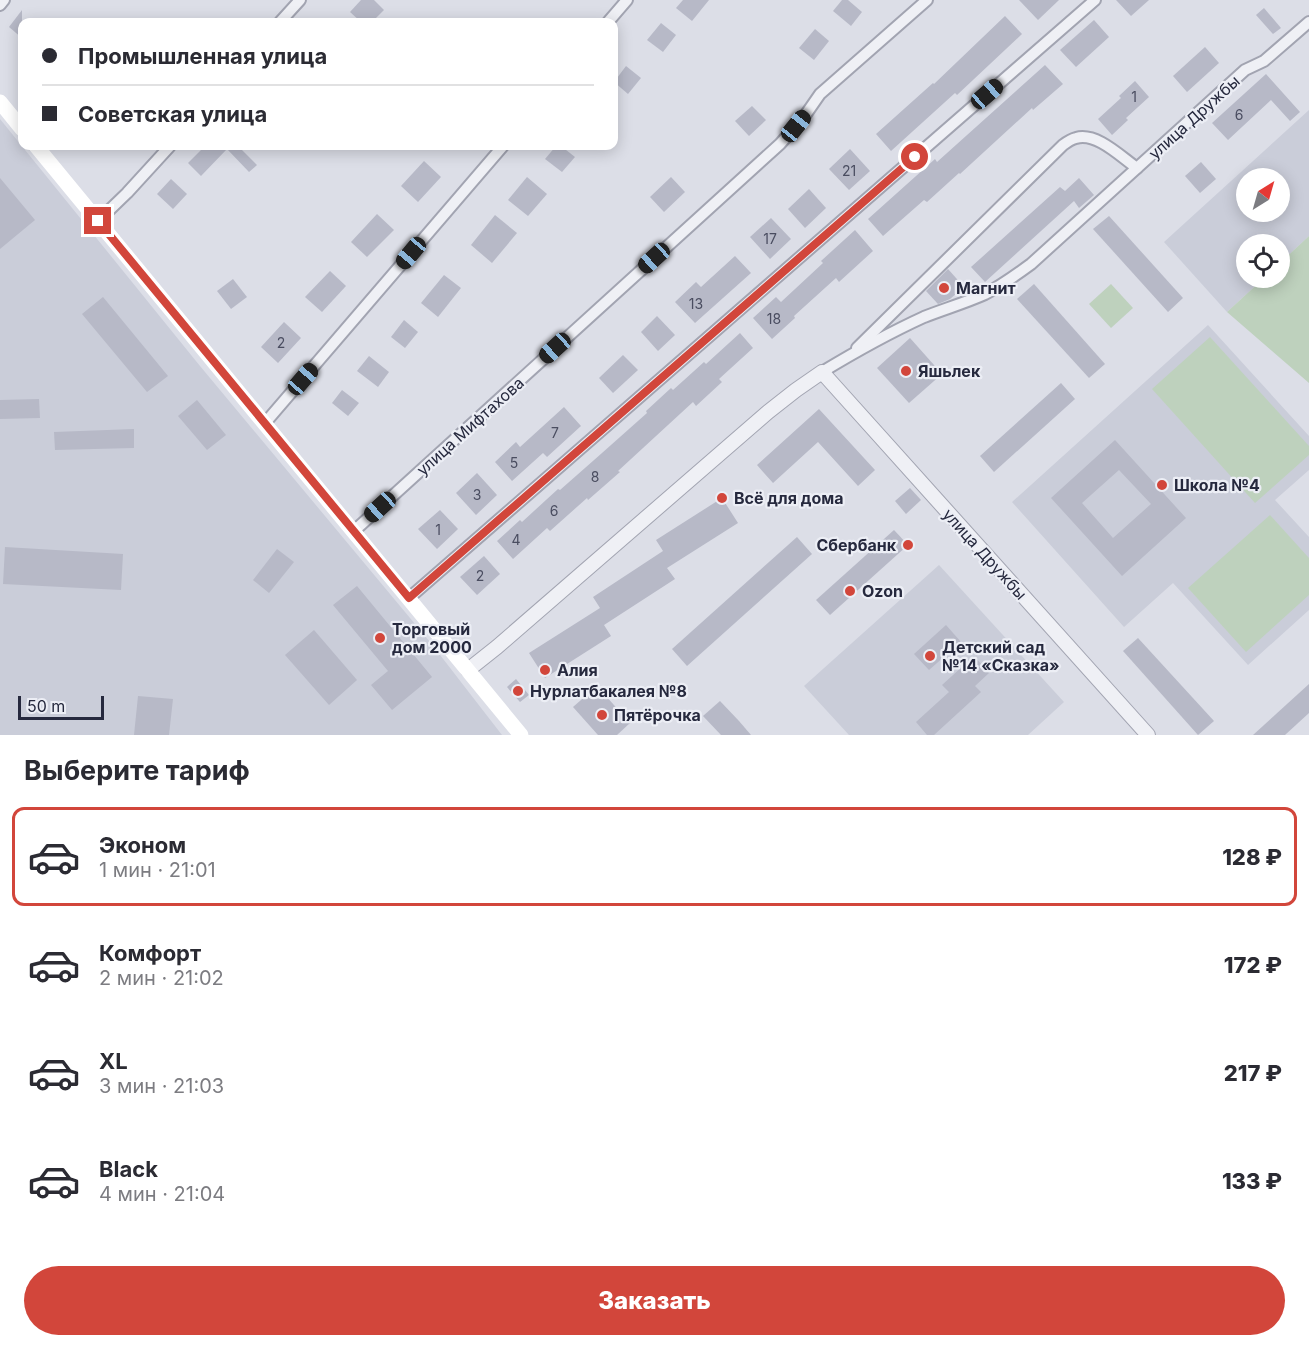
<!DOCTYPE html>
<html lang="ru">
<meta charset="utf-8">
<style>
:root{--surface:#fff;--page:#f7f7f7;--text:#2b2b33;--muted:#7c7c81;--line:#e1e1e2;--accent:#d2463b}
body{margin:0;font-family:Inter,sans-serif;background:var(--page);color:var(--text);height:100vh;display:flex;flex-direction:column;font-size:22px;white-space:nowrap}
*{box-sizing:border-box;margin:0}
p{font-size:20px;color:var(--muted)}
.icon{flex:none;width:33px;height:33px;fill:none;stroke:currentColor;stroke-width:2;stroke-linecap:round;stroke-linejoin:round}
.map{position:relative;height:735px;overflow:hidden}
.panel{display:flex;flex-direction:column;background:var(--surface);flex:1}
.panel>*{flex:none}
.top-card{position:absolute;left:18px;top:18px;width:600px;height:132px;border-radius:12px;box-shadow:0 3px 15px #0003;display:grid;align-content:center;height:132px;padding:0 24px;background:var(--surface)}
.needle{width:39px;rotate:37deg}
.tools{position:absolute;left:1236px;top:168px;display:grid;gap:12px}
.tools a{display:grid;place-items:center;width:54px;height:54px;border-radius:50%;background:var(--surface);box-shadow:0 3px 15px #0003;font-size:30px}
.scale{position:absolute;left:18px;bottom:15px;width:86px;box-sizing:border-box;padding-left:6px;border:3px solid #26293e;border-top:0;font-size:16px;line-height:21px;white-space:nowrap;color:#26293e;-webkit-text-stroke:4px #eceef5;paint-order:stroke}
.end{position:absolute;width:27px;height:27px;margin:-14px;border:8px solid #d2463b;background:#fff;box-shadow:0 0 0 3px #fff}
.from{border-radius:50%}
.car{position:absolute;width:18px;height:36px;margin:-18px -9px;border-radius:8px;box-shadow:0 0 4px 2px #0007;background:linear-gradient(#222 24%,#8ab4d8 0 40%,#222 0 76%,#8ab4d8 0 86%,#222 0)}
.top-card b{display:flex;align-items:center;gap:21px;height:57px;font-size:22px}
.top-card b+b{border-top:2px solid var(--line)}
.top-card i{width:15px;height:15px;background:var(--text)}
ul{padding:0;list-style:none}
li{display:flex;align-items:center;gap:18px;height:99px;margin:0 12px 9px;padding:0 12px;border:3px solid transparent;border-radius:12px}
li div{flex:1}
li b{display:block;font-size:22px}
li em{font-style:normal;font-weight:800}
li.current{border-color:var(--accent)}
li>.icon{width:54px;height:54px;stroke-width:1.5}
h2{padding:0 24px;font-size:27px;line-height:72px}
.primary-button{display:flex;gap:12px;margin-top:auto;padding:12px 24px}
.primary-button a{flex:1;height:69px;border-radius:36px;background:var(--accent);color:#fff;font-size:24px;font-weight:800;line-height:69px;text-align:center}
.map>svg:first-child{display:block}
.built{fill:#cacdd9;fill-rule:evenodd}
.green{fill:#bed1bd}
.building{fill:#b7b9c7;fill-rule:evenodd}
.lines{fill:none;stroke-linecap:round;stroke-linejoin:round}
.minor-casing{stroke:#a2a4b1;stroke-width:14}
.tertiary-casing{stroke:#a2a4b1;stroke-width:16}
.minor{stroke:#eff0f5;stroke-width:10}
.tertiary{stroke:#eff0f5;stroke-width:14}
.secondary{stroke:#fff;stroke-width:15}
.route{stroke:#d2463b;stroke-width:8}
.poi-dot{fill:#d2463b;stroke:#eceef5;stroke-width:2}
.labels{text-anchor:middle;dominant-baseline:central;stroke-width:4.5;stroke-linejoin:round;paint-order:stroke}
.number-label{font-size:14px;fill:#4a4d60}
.street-label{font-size:16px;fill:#26293e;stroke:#eceef5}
.poi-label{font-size:16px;font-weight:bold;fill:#26293e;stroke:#eceef5;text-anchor:start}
</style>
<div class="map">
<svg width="1309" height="735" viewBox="0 0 1309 735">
<rect width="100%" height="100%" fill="#dcdee7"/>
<g class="built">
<path d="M1309,110V236L1280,263V244H1246V278H1264L1227,312L1164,242ZM1246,178H1280V212H1246Z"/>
<path d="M0,119L200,366L430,642L502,735H0Z"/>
<path d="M1208,325L1309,436V470L1275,500L1309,537V610L1248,665L1173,583L1124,627L1012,502Z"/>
<path d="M939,565L1064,702L1028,735H849L804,686Z"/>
</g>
<g class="green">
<path d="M1309,236V383L1227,312L1264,278H1280V263Z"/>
<path d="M1111,284L1133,308L1111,328L1089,304Z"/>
<path d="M1210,337L1309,446V455L1255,503L1152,389Z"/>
<path d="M1270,515L1309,558V595L1246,652L1188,588Z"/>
</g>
<g class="building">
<path d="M361,0H374L384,10L372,22H361L350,12Z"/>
<path d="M683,0H709L692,21L676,8Z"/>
<path d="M842,0H848L862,12L851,26L833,11Z"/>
<path d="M1019,0H1059L1038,20Z"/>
<path d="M1116,0H1149L1131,16Z"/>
<path d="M1264,8L1281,28L1273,34L1256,15Z"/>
<path d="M22,10V38L9,27Z"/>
<path d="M1005,16L1022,34L957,95L955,93L891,151L876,134L933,83L934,84Z"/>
<path d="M1094,20L1109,37L1076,67L1060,50Z"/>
<path d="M661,23L676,35L663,52L647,40Z"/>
<path d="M815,29L829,41L814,60L799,48Z"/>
<path d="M1205,47L1219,63L1187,92L1173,76Z"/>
<path d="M1045,65L1063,84L1033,110L1032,108L960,174L959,173L927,202L924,200L883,236L868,219L935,159L937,162Z"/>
<path d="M626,66L641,78L628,94L614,82Z"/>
<path d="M1266,74L1300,112L1290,121L1271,100L1228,140L1212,123Z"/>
<path d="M1135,81L1149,97L1126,118L1128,120L1112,135L1098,119L1121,98L1119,96Z"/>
<path d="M752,106L766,120L749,136L735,121Z"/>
<path d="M205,146H238L257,165L249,172L227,149L201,176L188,163Z"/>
<path d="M556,146H561L575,157L562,172L545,159Z"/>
<path d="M850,149L870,171L849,190L829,169Z"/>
<path d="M424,161L441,177L418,202L401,186Z"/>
<path d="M1201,162L1216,179L1200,193L1185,176Z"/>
<path d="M527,177L547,194L528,216L508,200Z"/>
<path d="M671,177L685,192L664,212L650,197Z"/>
<path d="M0,178L35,220L0,249Z"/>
<path d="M1079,178L1094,195L1079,208L1074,201L985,282L971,267L1060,187L1065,191Z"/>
<path d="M171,179L187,194L173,209L157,194Z"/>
<path d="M809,189L826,208L805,228L788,209Z"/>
<path d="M377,214L394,230L367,257L351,242Z"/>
<path d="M495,215L517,233L492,263L471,245Z"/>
<path d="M1109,216L1183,298L1168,312L1093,229Z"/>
<path d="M771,218L791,239L770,259L750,237Z"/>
<path d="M855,230L873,251L839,282L836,278L794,316L795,318L772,339L753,318L776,297L781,302L823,263L821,261Z"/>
<path d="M735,256L751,273L695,323L675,302L696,282L701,287Z"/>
<path d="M948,269L964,287L950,299L938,304L926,291Z"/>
<path d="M330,271L346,286L322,312L305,297Z"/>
<path d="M444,275L461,288L438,317L421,303Z"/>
<path d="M233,279L247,297L231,309L217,291Z"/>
<path d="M1034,284L1105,364L1089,378L1017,299Z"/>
<path d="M103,297L168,376L147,392L82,314Z"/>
<path d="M657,316L675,335L658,351L641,332Z"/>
<path d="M404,320L418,332L405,348L391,337Z"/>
<path d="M284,322L301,338L278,363L261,347Z"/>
<path d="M740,333L753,348L719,379L722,382L696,406L693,402L618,471L620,472L588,500L587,498L550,531L547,528L513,559L497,541L520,520L522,522L558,489L560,490L602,453L647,413L646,411L671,388L673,390L704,362L706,364Z"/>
<path d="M910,338L942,374L909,403L877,368Z"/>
<path d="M623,355L638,370L613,393L599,378Z"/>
<path d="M369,356L389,372L378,387L357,371Z"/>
<path d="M1061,383L1075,399L994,472L980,456Z"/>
<path d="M342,390L359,403L348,416L332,403Z"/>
<path d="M39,399L40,418L0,419V400Z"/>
<path d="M197,400L226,435L207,450L178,416Z"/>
<path d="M564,407L581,426L547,457L543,453L512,481L495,462L516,442L520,447Z"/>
<path d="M819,409L875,470L858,486L818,442L773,483L757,465Z"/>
<path d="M134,429V448L55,450L54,432Z"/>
<path d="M1115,440L1186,518L1122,576L1051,498ZM1119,470L1151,504L1113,538L1082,503Z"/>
<path d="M477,473L497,495L476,515L456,493Z"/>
<path d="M910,488L921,500L906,514L895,501Z"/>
<path d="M722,498L738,523L667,568L675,579L604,625L611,636L545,678L529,653L600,608L593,597L663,551L656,540Z"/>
<path d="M440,510L458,529L437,549L418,529Z"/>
<path d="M894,530L908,545L830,615L816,600Z"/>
<path d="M797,537L812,554L687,666L672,649Z"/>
<path d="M5,547L123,554L121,590L3,584Z"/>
<path d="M277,549L294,562L269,593L253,580Z"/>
<path d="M484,556L500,574L477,595L460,577Z"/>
<path d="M357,586L432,677L392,710L371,685L388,671L333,605Z"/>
<path d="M946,625L961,642L929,670L914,654Z"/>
<path d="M314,630L357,680L329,705L285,655Z"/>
<path d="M1138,638L1214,721L1198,735L1123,651Z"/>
<path d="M974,656L989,673L975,686L981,692L934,735H927L916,722L949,692L942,685Z"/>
<path d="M516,679L529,695L520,702L507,687Z"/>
<path d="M1309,684V713L1285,735H1253Z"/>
<path d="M597,686L630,723L617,735H598L573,707Z"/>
<path d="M138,696L173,699L169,735H134Z"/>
<path d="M720,701L739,721L751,735H721L703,716Z"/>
</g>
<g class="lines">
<defs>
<g id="minor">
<path d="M0,5L4,0"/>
<path d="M280,22L300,0"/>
<path d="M608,22L627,0"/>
<path d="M98,221L127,193L170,146"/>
<path d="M857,348L1063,145C1067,142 1072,139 1076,138C1097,132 1121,157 1137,168"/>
<path d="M822,372C855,352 889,333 924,317C944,309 965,303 985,294C1001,286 1016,275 1031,264L1245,70L1264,61L1309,22"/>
<path d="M265,423L503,146"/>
<path d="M354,531L780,144L804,117L820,94L927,0"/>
<path d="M409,598L1095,0"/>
</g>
<path id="tertiary" d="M468,670L497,647L768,412L796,390L822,372L1148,735"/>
</defs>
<use href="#minor" class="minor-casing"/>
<use href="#tertiary" class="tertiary-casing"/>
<use href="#minor" class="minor"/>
<use href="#tertiary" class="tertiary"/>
<g class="secondary">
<path d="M0,102L22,129"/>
<path d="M36,146L521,735"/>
</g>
</g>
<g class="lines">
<path class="route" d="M98,221L409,598L915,157"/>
</g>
<g class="poi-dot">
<circle cx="944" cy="288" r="6"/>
<circle cx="906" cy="371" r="6"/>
<circle cx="1162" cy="485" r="6"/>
<circle cx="722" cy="498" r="6"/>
<circle cx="908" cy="545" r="6"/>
<circle cx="850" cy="591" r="6"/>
<circle cx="380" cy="638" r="6"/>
<circle cx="930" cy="656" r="6"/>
<circle cx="545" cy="670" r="6"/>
<circle cx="518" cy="691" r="6"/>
<circle cx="602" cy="715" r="6"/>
</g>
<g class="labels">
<g class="number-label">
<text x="1134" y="96">1</text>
<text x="1239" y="114">6</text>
<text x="849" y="170">21</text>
<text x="770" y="238">17</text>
<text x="696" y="303">13</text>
<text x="774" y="318">18</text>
<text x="281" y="342">2</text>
<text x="555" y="432">7</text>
<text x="514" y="462">5</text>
<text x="595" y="476">8</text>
<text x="477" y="494">3</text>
<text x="554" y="510">6</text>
<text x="438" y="529">1</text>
<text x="516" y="539">4</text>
<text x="480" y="575">2</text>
</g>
<g class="street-label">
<text transform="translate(1194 117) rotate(-42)">улица Дружбы</text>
<text transform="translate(470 426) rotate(-42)">улица Мифтахова</text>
<text transform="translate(985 554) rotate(48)">улица Дружбы</text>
</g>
<g class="poi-label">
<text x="956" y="288">Магнит</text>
<text x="918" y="371">Яшьлек</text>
<text x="1174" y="485">Школа №4</text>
<text x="734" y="498">Всё для дома</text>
<text x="896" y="545" text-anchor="end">Сбербанк</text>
<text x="862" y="591">Ozon</text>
<text x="392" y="629">Торговый<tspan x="392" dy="18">дом 2000</tspan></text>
<text x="942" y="647">Детский сад<tspan x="942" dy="18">№14 «Сказка»</tspan></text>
<text x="557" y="670">Алия</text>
<text x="530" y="691">Нурлатбакалея №8</text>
<text x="614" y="715">Пятёрочка</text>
</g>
</g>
</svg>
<div class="tools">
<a><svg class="needle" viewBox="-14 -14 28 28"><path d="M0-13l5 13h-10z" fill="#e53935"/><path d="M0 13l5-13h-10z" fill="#7c7c81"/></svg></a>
<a><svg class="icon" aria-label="locate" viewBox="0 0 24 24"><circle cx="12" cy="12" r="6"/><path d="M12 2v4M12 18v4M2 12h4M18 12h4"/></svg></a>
</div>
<div class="scale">50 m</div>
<i class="end from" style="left:915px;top:157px"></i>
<i class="end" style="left:98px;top:221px"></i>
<i class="car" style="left:987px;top:94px;rotate:49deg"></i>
<i class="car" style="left:796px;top:126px;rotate:39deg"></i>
<i class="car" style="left:411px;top:253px;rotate:220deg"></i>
<i class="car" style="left:654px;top:258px;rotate:228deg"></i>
<i class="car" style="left:555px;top:348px;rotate:228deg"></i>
<i class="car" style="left:303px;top:379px;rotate:41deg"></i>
<i class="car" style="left:380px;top:507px;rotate:228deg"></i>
<div class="top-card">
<b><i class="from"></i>Промышленная улица</b>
<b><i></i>Советская улица</b>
</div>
</div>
<section class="panel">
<h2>Выберите тариф</h2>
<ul>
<li class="current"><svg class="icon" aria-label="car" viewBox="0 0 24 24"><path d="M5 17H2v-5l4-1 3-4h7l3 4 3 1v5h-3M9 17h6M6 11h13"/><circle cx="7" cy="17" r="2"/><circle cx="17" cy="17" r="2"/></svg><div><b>Эконом</b><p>1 мин · 21:01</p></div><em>128 ₽</em></li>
<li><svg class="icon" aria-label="car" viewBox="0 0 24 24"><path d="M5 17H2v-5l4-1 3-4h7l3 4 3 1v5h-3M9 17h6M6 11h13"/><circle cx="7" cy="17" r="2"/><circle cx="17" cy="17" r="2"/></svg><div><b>Комфорт</b><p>2 мин · 21:02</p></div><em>172 ₽</em></li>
<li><svg class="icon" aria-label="car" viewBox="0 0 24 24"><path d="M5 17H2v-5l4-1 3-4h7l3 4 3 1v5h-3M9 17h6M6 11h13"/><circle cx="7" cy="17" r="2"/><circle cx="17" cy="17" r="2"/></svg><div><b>XL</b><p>3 мин · 21:03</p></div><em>217 ₽</em></li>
<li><svg class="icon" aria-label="car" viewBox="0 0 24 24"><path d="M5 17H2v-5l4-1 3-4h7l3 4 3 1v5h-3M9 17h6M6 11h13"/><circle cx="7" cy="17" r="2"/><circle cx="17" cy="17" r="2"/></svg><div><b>Black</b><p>4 мин · 21:04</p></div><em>133 ₽</em></li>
</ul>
<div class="primary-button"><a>Заказать</a></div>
</section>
